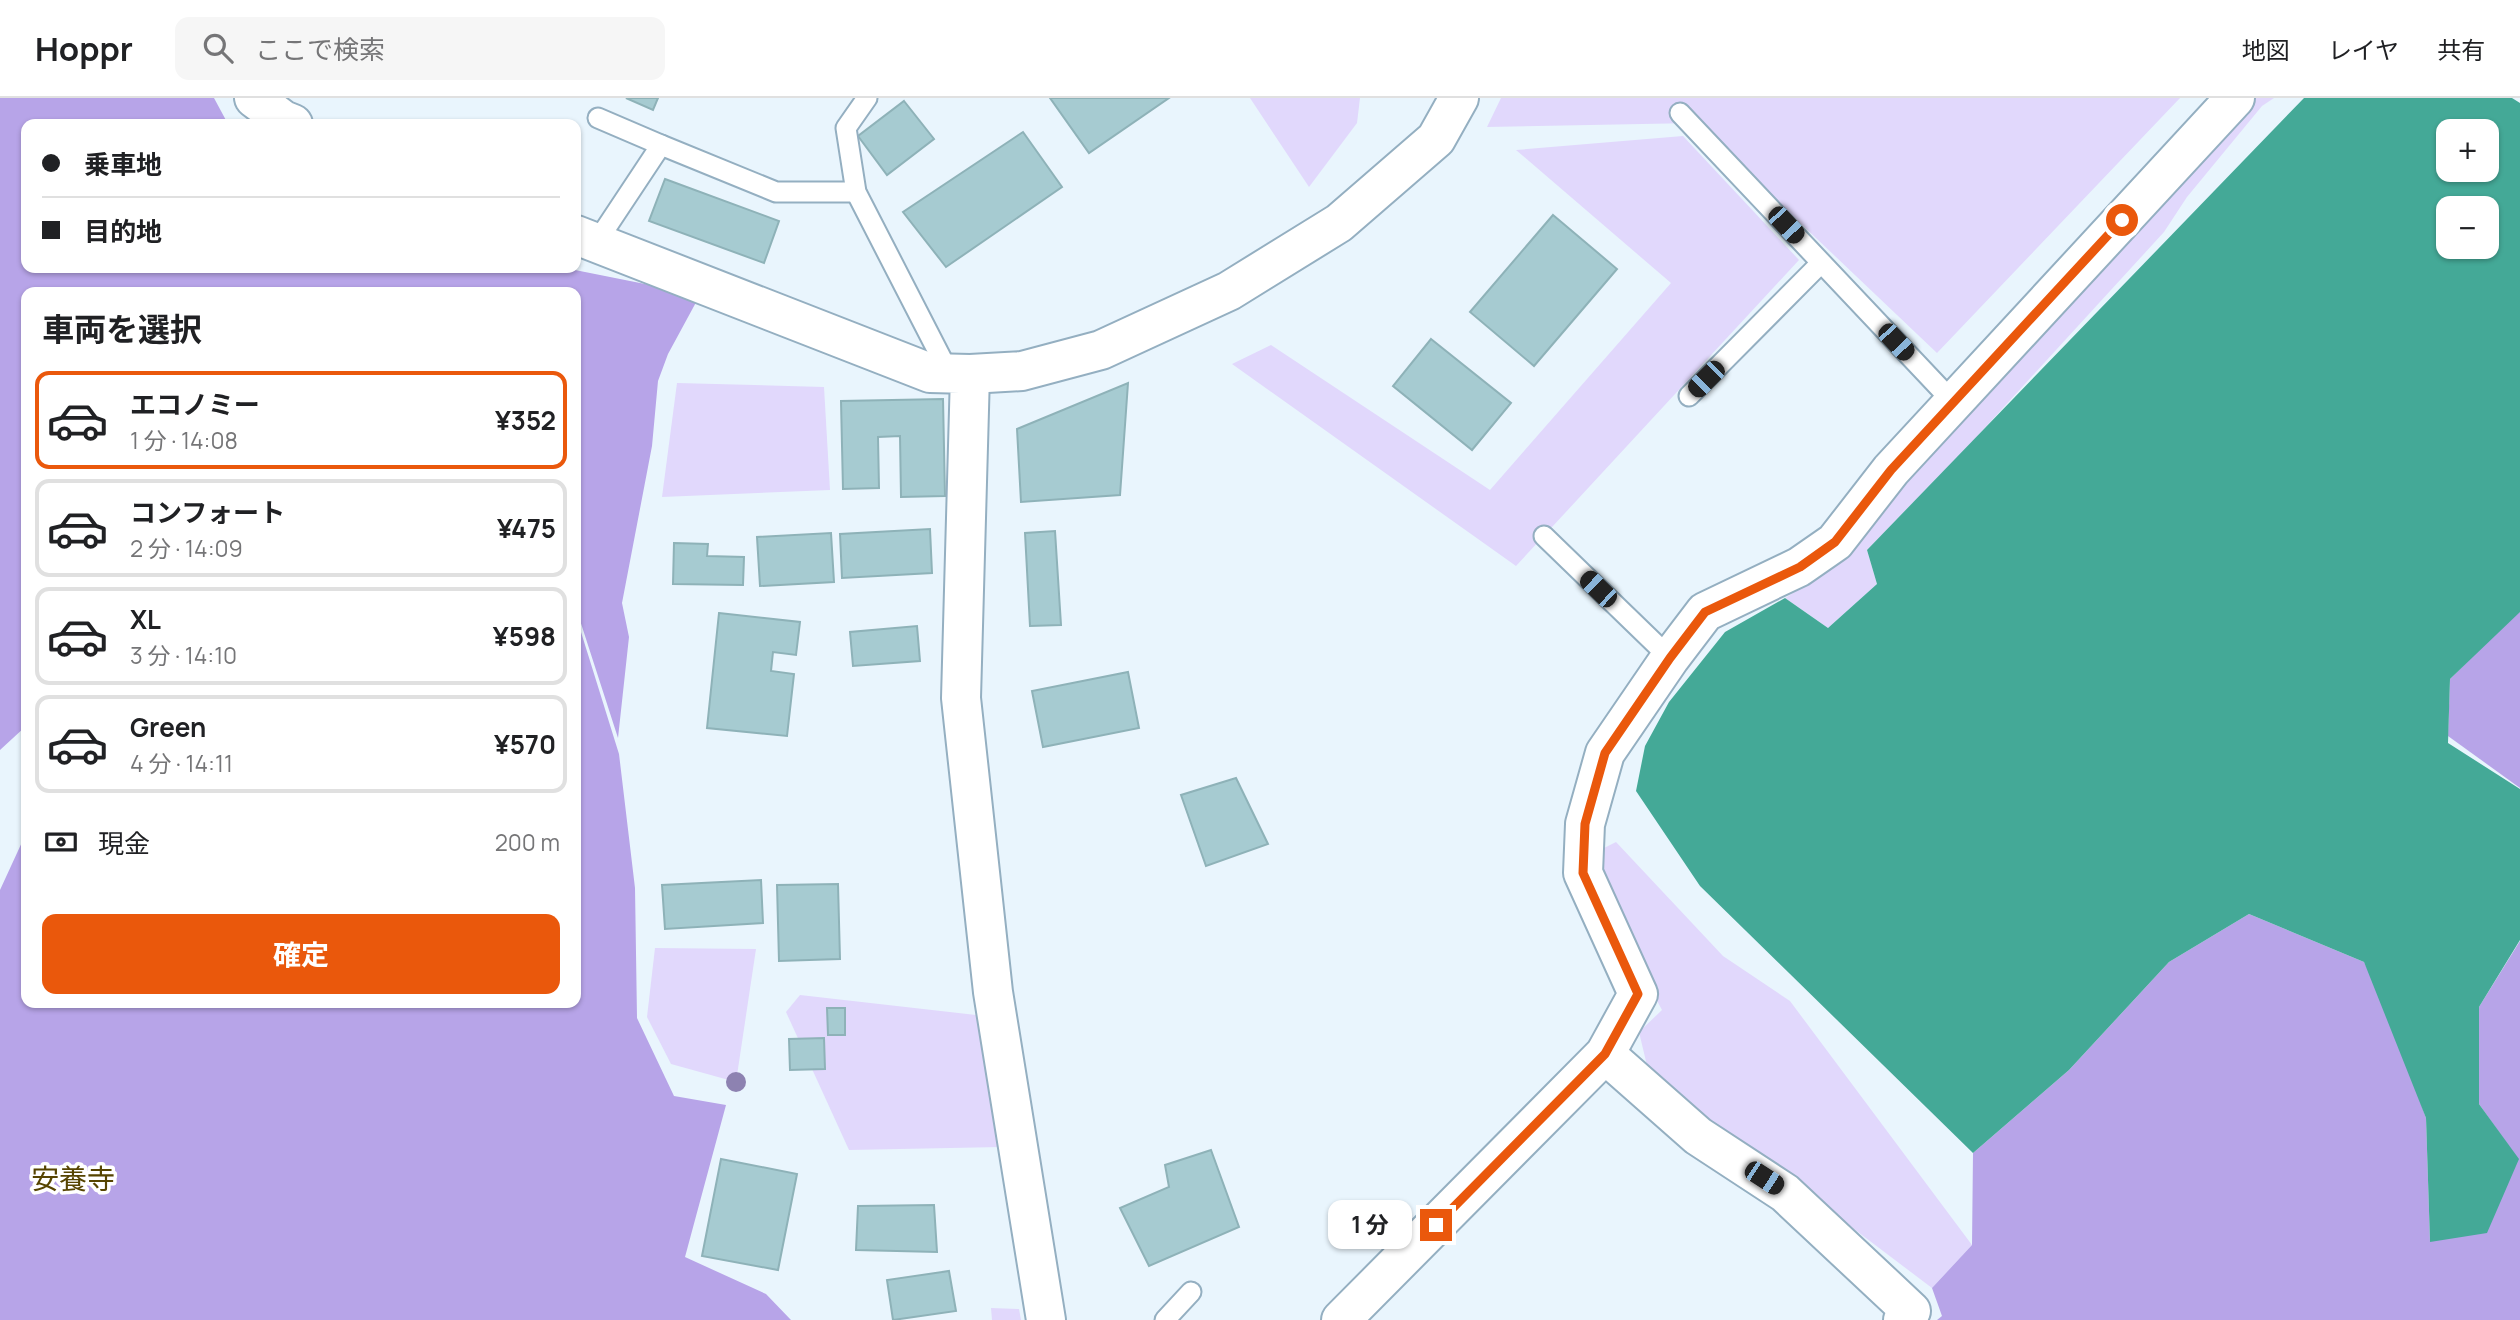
<!DOCTYPE html>
<html lang="ja">
<meta charset="utf-8">
<style>
:root{--surface:#fff;--page:#f6f6f6;--text:#202124;--muted:#757577;--line:#e0e0e0;--accent:#ea580c}
body{margin:0;font-family:Manrope,"Noto Sans JP",sans-serif;background:var(--page);color:var(--text);height:100vh;display:flex;flex-direction:column;font-size:26px;white-space:nowrap}
*{box-sizing:border-box;margin:0}
p{font-size:23px;color:var(--muted)}
.icon{flex:none;width:38px;height:38px;fill:none;stroke:currentColor;stroke-width:2;stroke-linecap:round;stroke-linejoin:round}
.map{position:relative;flex:1;overflow:hidden}
.drawer{position:absolute;left:21px;top:189px;width:560px;height:721px;display:flex;flex-direction:column;background:var(--surface);border-radius:14px;box-shadow:0 2px 5px #0004}
.drawer>*{flex:none}
.hud{position:absolute;left:21px;top:21px;width:560px;height:154px;border-radius:14px;box-shadow:0 2px 5px #0004;display:grid;align-content:center;height:154px;padding:0 21px;background:var(--surface)}
.buttons{position:absolute;left:2436px;top:21px;display:grid;gap:14px}
.buttons a{display:grid;place-items:center;width:63px;height:63px;border-radius:14px;background:var(--surface);box-shadow:0 2px 5px #0004;font-size:35px}
.end{position:absolute;width:32px;height:32px;margin:-16px;border:9px solid #ea580c;background:#fff;box-shadow:0 0 0 4px #fff}
.from{border-radius:50%}
.bubble{position:absolute;height:49px;border-radius:14px;background:var(--surface);box-shadow:0 2px 5px #0004;font-size:23px;font-weight:700;line-height:49px;text-align:center}
.car{position:absolute;width:21px;height:42px;margin:-21px -10px;border-radius:9px;box-shadow:0 0 5px 2px #0007;background:linear-gradient(#222 24%,#8ab4d8 0 40%,#222 0 76%,#8ab4d8 0 86%,#222 0)}
.hud b{display:flex;align-items:center;gap:24px;height:66px;font-size:26px}
.hud b+b{border-top:2px solid var(--line)}
.hud i{width:18px;height:18px;background:var(--text)}
ul{padding:0;list-style:none}
li{display:flex;align-items:center;gap:21px;height:98px;margin:0 14px 10px;padding:0 7px;border:4px solid var(--line);border-radius:14px}
li div{flex:1}
li b{display:block;font-size:26px}
li em{font-style:normal;font-weight:700}
li.current{border-color:var(--accent)}
li>.icon{width:63px;height:63px;stroke-width:1.5}
h2{padding:0 21px;font-size:32px;line-height:84px}
.pay{display:flex;align-items:center;gap:18px;height:77px;padding:0 21px;font-size:26px}
.pay p{margin-inline-start:auto}
.primary-button{display:flex;gap:14px;margin-top:auto;padding:14px 21px}
.primary-button a{flex:1;height:80px;border-radius:14px;background:var(--accent);color:#fff;font-size:28px;font-weight:700;line-height:80px;text-align:center}
header{display:flex;align-items:center;gap:42px;box-sizing:border-box;height:98px;padding:0 35px;background:var(--surface);border-bottom:2px solid var(--line)}
header strong{font-size:33px}
nav{display:flex;gap:38px;margin-inline-start:auto;font-size:24px}
.search{width:490px;height:63px;background:var(--page);display:flex;align-items:center;gap:18px;box-sizing:border-box;padding:0 24px;border-radius:14px;color:var(--muted);font-size:26px}
.map>svg:first-child{display:block}
.green{fill:#e1d8fc}
.forest{fill:#b7a4e8}
.water{fill:#44a997;fill-rule:evenodd}
.building{fill:#a6cbd1;stroke:#8eb2b8;stroke-width:2}
.lines{fill:none;stroke-linecap:round;stroke-linejoin:round}
.service-casing{stroke:#94afc1;stroke-width:23}
.minor-casing{stroke:#94afc1;stroke-width:42}
.tertiary-casing{stroke:#94afc1;stroke-width:42}
.service{stroke:#fff;stroke-width:19}
.minor{stroke:#fff;stroke-width:38}
.tertiary{stroke:#fff;stroke-width:38}
.tree{fill:#8d82b1}
.route{stroke:#ea580c;stroke-width:9}
.labels{text-anchor:middle;dominant-baseline:central;stroke-width:7;stroke-linejoin:round;paint-order:stroke}
.quarter-label{font-size:28px;fill:#564401;stroke:#fff}
</style>
<header>
<strong>Hoppr</strong>
<div class="search"><svg class="icon" aria-label="search" viewBox="0 0 24 24"><circle cx="10" cy="10" r="6"/><path d="M15 15l6 6"/></svg>ここで検索</div>
<nav><a>地図</a><a>レイヤ</a><a>共有</a></nav>
</header>
<div class="map">
<svg width="2520" height="1222" viewBox="0 0 2520 1222">
<rect width="100%" height="100%" fill="#e9f5fd"/>
<g class="green">
<path d="M1250,0H1360L1357,25L1309,89Z"/>
<path d="M1501,0H2180L1937,255L1695,25L1487,29Z"/>
<path d="M2246,0H2274L2262,8L2187,99L2164,134L1971,345L1867,452L1877,486L1828,530L1785,500L1847,461L1931,355Z"/>
<path d="M1683,38L1799,162L1516,468L1232,266L1271,247L1490,392L1671,185L1516,52Z"/>
<path d="M677,285L824,289L830,392L662,399Z"/>
<path d="M1616,744L1723,858L1790,903L1972,1147L1932,1190L1649,976L1639,934L1662,912L1631,854L1594,755Z"/>
<path d="M655,850L756,851L736,984L671,966L647,919Z"/>
<path d="M800,897L976,917L1001,1049L849,1052L786,914Z"/>
<path d="M991,1210L1019,1211L1021,1222H992Z"/>
</g>
<g class="forest">
<path d="M0,0H214L228,26H26V170H565L700,197L668,256L658,283L652,348L622,505L629,539L618,640L576,510V194H26V625L25,629L0,652Z"/>
<path d="M2520,512V690L2448,638L2450,581Z"/>
<path d="M576,518L619,656L635,790L637,920L674,998L726,1007L685,1159L766,1196L791,1222H0V792L23,742L22,652L26,653V905H576Z"/>
<path d="M2249,816L2364,864L2385,906L2426,1020L2430,1144L2518,1061L2479,1006V909L2520,843V1222H1937L1942,1218L1932,1190L1972,1147L1973,1055L2069,972L2169,864Z"/>
</g>
<path class="water" d="M2304,0H2512L2520,5V514L2450,581L2448,645L2520,691V842L2479,909V1006L2519,1061L2487,1135L2430,1144L2426,1020L2364,864L2249,816L2169,864L2069,972L1973,1055L1700,788L1636,693L1645,648L1669,604L1725,534L1785,500L1828,530L1877,486L1867,452ZM2448,33H2487V72H2448ZM2448,110H2487V149H2448Z"/>
<g class="building">
<path d="M626,0H658L653,12Z"/>
<path d="M1050,0H1169L1089,55Z"/>
<path d="M904,3L934,41L887,77L858,38Z"/>
<path d="M1023,34L1062,89L946,169L903,114Z"/>
<path d="M665,81L779,123L764,165L649,123Z"/>
<path d="M1553,117L1617,171L1534,268L1470,214Z"/>
<path d="M1431,241L1511,305L1472,352L1393,288Z"/>
<path d="M1128,285L1120,397L1021,404L1017,331Z"/>
<path d="M943,301L945,398L901,399L900,338L878,339L879,390L843,391L841,303Z"/>
<path d="M930,431L932,475L842,480L840,436Z"/>
<path d="M1055,433L1061,527L1030,528L1025,435Z"/>
<path d="M831,435L834,484L760,488L757,439Z"/>
<path d="M674,445L708,446L707,458L744,459L743,487L673,486Z"/>
<path d="M719,515L800,524L796,557L773,554L771,573L794,576L787,638L707,630Z"/>
<path d="M917,528L920,563L853,568L850,534Z"/>
<path d="M1128,574L1139,630L1043,649L1032,593Z"/>
<path d="M1236,680L1268,746L1206,768L1181,697Z"/>
<path d="M761,782L763,825L665,831L662,787Z"/>
<path d="M838,786L840,861L779,863L777,787Z"/>
<path d="M827,910H845V937H828Z"/>
<path d="M824,940L825,971L790,972L789,941Z"/>
<path d="M1211,1052L1239,1129L1149,1168L1120,1110L1169,1089L1165,1067Z"/>
<path d="M721,1061L797,1076L778,1172L702,1158Z"/>
<path d="M934,1107L937,1154L856,1152L858,1108Z"/>
<path d="M949,1173L956,1213L893,1222L887,1182Z"/>
</g>
<g class="lines">
<defs>
<g id="service">
<path d="M867,0L846,30L856,94L949,275"/>
<path d="M1680,15L1953,304"/>
<path d="M598,20L661,47"/>
<path d="M596,145L661,47L776,94H856"/>
<path d="M1689,298L1821,165"/>
<path d="M1544,438L1670,560"/>
<path d="M1165,1222L1191,1194"/>
</g>
<g id="minor">
<path d="M254,0L283,22L293,26"/>
<path d="M576,137L930,275L970,276L961,600L993,894L1046,1222"/>
<path d="M1605,956L1698,1038L1785,1095L1911,1213L1903,1222"/>
<path d="M1341,1222L1605,956L1638,896L1583,775L1585,726L1605,655L1670,560L1705,514L1799,469L1835,444L1891,372L2235,0"/>
</g>
<path id="tertiary" d="M970,276L1022,273L1101,252L1229,193L1339,125L1436,41L1459,0"/>
</defs>
<use href="#service" class="service-casing"/>
<use href="#minor" class="minor-casing"/>
<use href="#tertiary" class="tertiary-casing"/>
<use href="#service" class="service"/>
<use href="#minor" class="minor"/>
<use href="#tertiary" class="tertiary"/>
</g>
<circle class="tree" cx="736" cy="984" r="10"/>
<g class="lines">
<path class="route" d="M1436,1127L1605,956L1638,896L1583,775L1585,726L1605,655L1670,560L1705,514L1800,469L1835,444L1891,372L2122,122"/>
</g>
<g class="labels">
<g class="quarter-label">
<text x="73" y="1080">安養寺</text>
</g>
</g>
</svg>
<div class="buttons">
<a>+</a>
<a>−</a>
</div>
<i class="end from" style="left:2122px;top:122px"></i>
<i class="end" style="left:1436px;top:1127px"></i>
<div class="bubble" style="left:1328px;top:1102px;width:84px">1 分</div>
<i class="car" style="left:1786px;top:127px;rotate:137deg"></i>
<i class="car" style="left:1896px;top:244px;rotate:137deg"></i>
<i class="car" style="left:1706px;top:281px;rotate:225deg"></i>
<i class="car" style="left:1598px;top:491px;rotate:314deg"></i>
<i class="car" style="left:1764px;top:1080px;rotate:123deg"></i>
<div class="hud">
<b><i class="from"></i>乗車地</b>
<b><i></i>目的地</b>
</div>
<section class="drawer">
<h2>車両を選択</h2>
<ul>
<li class="current"><svg class="icon" aria-label="car" viewBox="0 0 24 24"><path d="M5 17H2v-5l4-1 3-4h7l3 4 3 1v5h-3M9 17h6M6 11h13"/><circle cx="7" cy="17" r="2"/><circle cx="17" cy="17" r="2"/></svg><div><b>エコノミー</b><p>1 分 · 14:08</p></div><em>¥352</em></li>
<li><svg class="icon" aria-label="car" viewBox="0 0 24 24"><path d="M5 17H2v-5l4-1 3-4h7l3 4 3 1v5h-3M9 17h6M6 11h13"/><circle cx="7" cy="17" r="2"/><circle cx="17" cy="17" r="2"/></svg><div><b>コンフォート</b><p>2 分 · 14:09</p></div><em>¥475</em></li>
<li><svg class="icon" aria-label="car" viewBox="0 0 24 24"><path d="M5 17H2v-5l4-1 3-4h7l3 4 3 1v5h-3M9 17h6M6 11h13"/><circle cx="7" cy="17" r="2"/><circle cx="17" cy="17" r="2"/></svg><div><b>XL</b><p>3 分 · 14:10</p></div><em>¥598</em></li>
<li><svg class="icon" aria-label="car" viewBox="0 0 24 24"><path d="M5 17H2v-5l4-1 3-4h7l3 4 3 1v5h-3M9 17h6M6 11h13"/><circle cx="7" cy="17" r="2"/><circle cx="17" cy="17" r="2"/></svg><div><b>Green</b><p>4 分 · 14:11</p></div><em>¥570</em></li>
</ul>
<div class="pay"><svg class="icon" aria-label="cash" viewBox="0 0 24 24"><path d="M3 7h18v10H3z"/><circle cx="12" cy="12" r="2"/></svg>現金<p>200 m</p></div>
<div class="primary-button"><a>確定</a></div>
</section>
</div>
